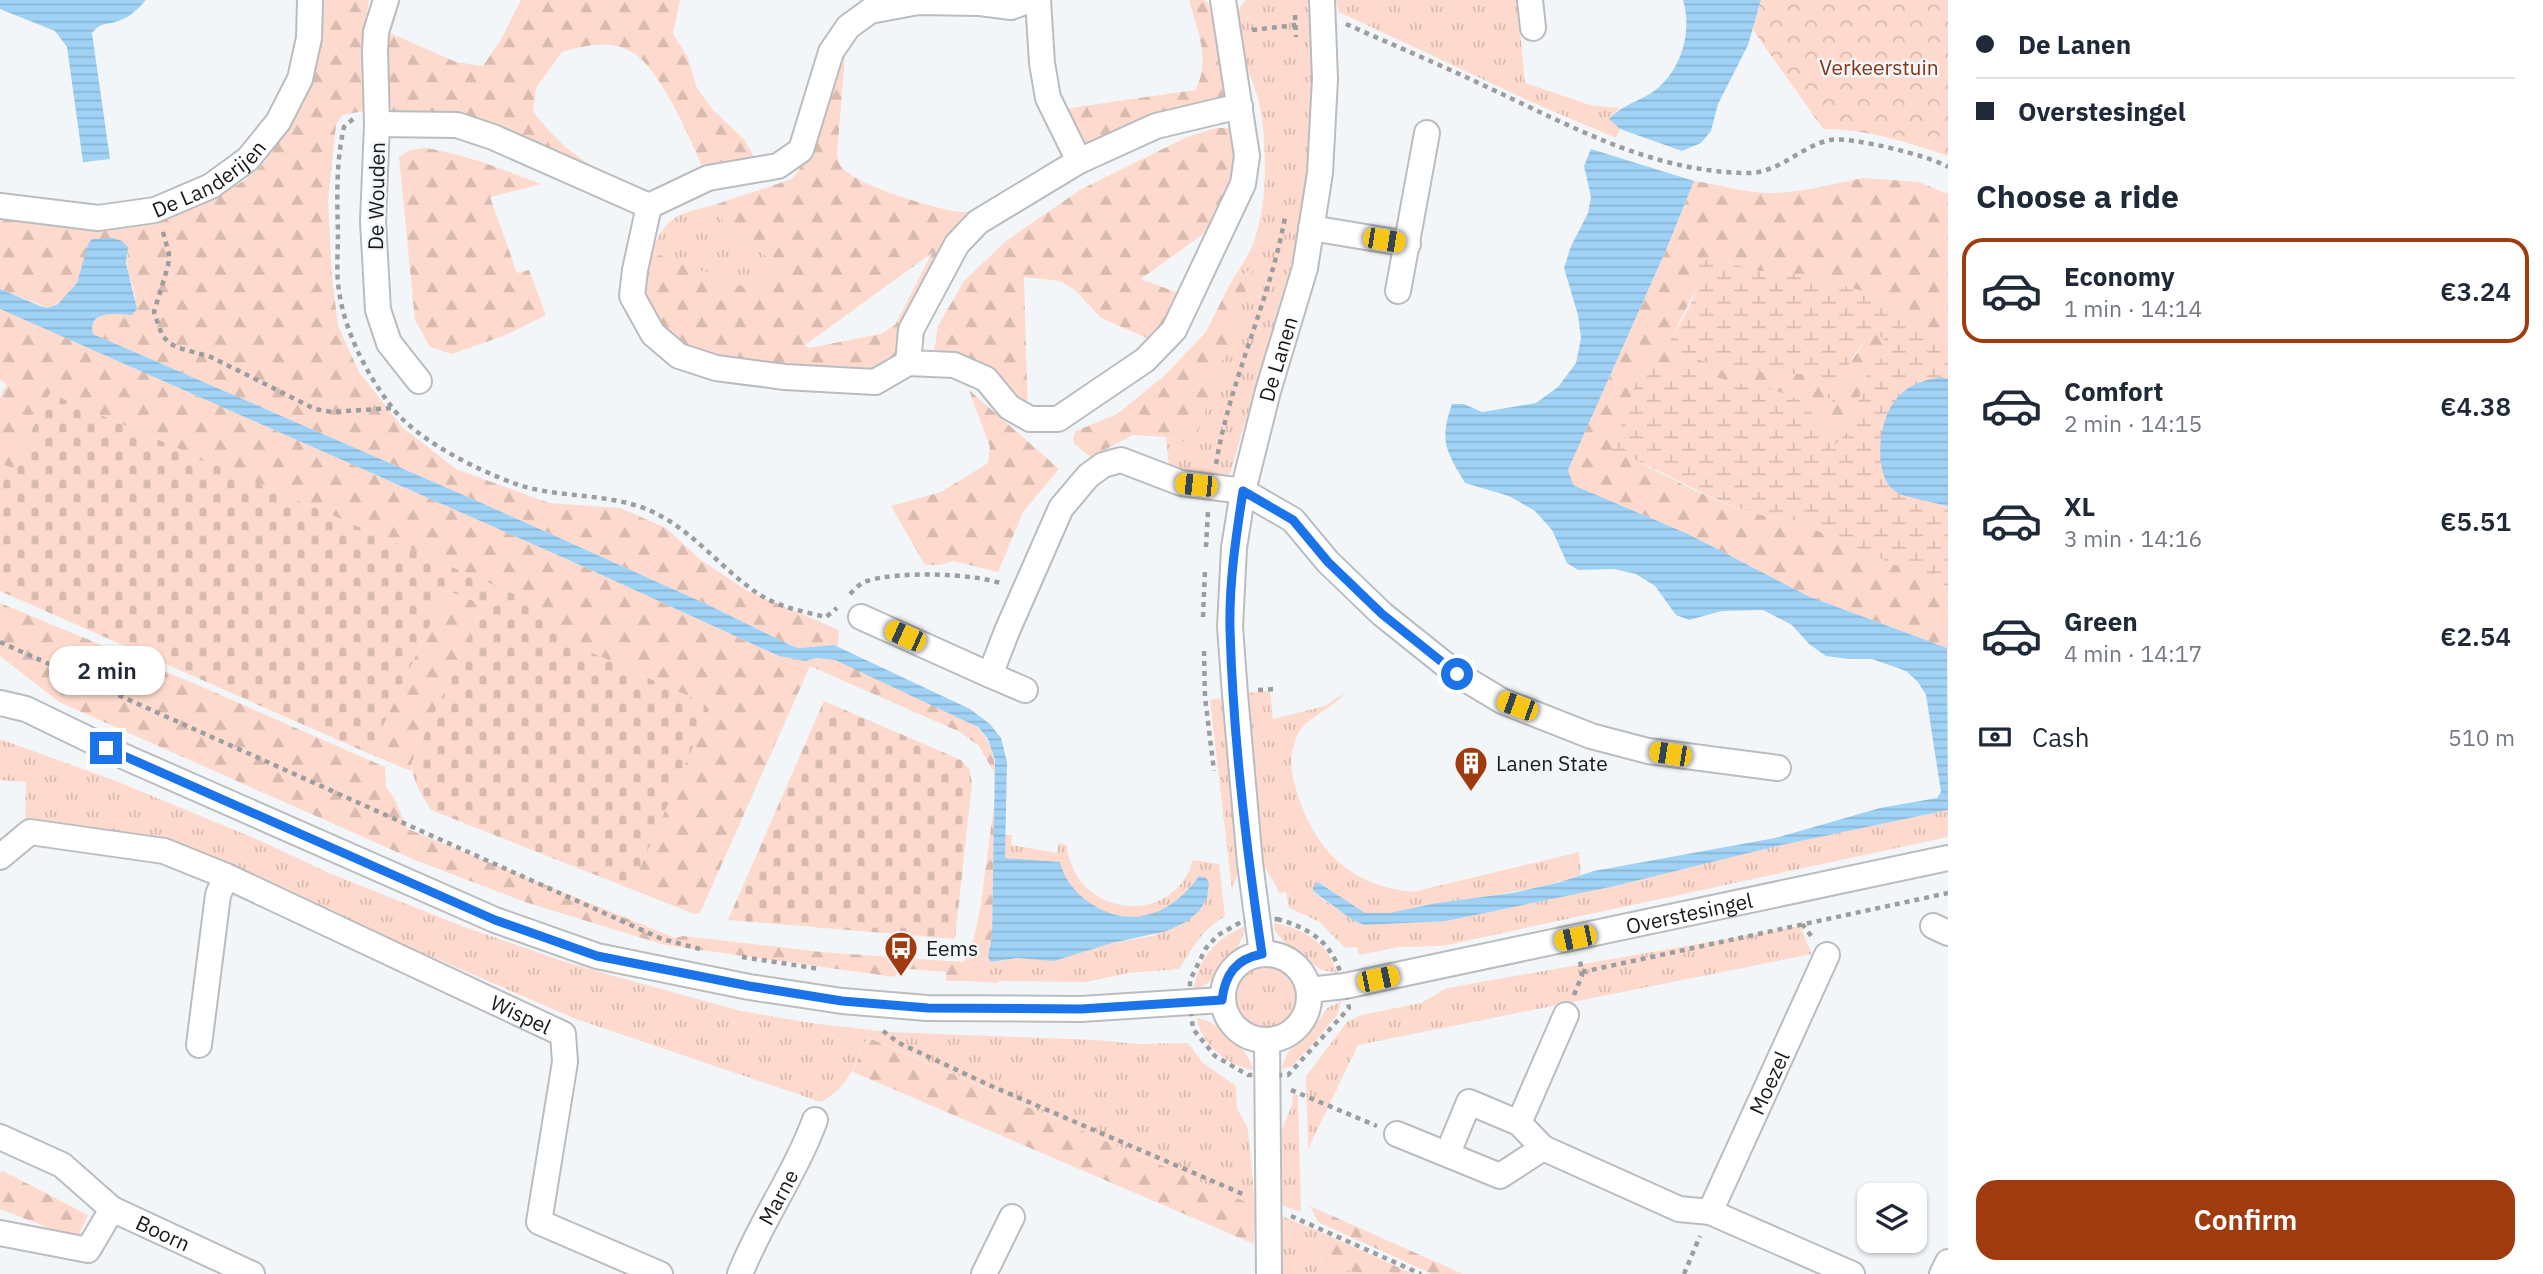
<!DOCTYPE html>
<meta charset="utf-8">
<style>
:root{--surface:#fff;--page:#f2f2f3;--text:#1f2937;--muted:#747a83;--line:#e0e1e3;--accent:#a03b0f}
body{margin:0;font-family:"IBM Plex Sans",sans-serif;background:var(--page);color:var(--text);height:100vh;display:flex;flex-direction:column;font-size:26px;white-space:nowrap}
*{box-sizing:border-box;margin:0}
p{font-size:23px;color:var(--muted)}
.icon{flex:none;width:38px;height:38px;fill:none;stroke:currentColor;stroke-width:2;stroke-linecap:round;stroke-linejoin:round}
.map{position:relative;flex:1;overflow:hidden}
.details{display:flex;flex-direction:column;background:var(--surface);width:595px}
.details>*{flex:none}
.banner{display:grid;align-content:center;height:154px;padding:0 28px;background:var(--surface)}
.buttons{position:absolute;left:1857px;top:1183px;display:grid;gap:14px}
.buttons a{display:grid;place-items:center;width:70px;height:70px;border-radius:14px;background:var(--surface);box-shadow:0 2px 5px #0004;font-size:35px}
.end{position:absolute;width:32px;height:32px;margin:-16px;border:9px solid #1a73e8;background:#fff;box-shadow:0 0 0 4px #fff}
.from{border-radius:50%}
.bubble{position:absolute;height:49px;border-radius:21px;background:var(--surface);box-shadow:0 2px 5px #0004;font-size:23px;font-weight:600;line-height:49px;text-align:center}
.car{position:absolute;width:21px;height:42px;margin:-21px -10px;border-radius:9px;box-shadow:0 0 5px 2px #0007;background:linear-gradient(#f5c518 24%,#345 0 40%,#f5c518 0 76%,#345 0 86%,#f5c518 0)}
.banner b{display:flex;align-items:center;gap:24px;height:66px;font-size:26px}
.banner b+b{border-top:2px solid var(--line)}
.banner i{width:18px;height:18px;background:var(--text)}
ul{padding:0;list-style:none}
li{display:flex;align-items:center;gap:21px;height:105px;margin:0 14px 10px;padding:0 14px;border:4px solid transparent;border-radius:21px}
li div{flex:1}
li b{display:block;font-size:26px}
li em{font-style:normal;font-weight:600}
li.current{border-color:var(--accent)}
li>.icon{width:63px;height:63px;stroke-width:1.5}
h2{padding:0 28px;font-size:32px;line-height:84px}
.pay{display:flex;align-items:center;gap:18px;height:77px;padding:0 28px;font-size:26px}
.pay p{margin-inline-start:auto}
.cta{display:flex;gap:14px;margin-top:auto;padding:14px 28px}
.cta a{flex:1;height:80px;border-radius:21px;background:var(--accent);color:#fff;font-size:28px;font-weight:600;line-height:80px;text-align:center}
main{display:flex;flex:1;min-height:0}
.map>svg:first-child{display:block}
.grass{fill:url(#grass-tufts)}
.forest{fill:url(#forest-firs);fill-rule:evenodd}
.wetland{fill:url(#wetland-marsh)}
.cemetery{fill:url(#cemetery-stones)}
.park{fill:url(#park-crowns)}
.water{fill:url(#water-rules)}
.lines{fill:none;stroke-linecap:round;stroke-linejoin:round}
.minor-casing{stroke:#babdc0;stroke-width:28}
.path{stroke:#9b9d9f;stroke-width:4.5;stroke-dasharray:5 5;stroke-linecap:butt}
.minor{stroke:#fff;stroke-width:24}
.route{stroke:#1a73e8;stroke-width:9}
.labels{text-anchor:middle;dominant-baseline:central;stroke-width:5;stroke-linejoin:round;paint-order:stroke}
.park-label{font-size:21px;fill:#883615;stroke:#f3f6f9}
.street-label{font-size:21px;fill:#191a1b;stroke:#f3f6f9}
.poi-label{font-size:21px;fill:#191a1b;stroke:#f3f6f9;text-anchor:start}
</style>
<main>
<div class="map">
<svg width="1948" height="1274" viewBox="0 0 1948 1274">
<defs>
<pattern id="grass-tufts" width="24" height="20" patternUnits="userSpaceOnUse" patternTransform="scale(1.75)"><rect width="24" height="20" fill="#fddacd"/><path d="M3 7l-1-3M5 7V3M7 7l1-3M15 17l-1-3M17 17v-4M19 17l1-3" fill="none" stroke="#d8baaf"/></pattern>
<pattern id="forest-firs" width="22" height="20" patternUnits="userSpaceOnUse" patternTransform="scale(1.75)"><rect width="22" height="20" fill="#fddacd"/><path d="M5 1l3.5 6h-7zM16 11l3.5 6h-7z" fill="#d8baaf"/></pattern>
<pattern id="wetland-marsh" width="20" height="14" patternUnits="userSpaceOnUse" patternTransform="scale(1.75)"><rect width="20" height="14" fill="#fddacd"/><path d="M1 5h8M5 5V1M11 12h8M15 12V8" fill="none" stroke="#d8baaf"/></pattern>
<pattern id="cemetery-stones" width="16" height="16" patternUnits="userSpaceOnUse" patternTransform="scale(1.75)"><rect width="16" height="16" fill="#fddacd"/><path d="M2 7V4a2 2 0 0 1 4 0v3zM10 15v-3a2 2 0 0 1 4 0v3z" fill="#d8baaf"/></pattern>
<pattern id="park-crowns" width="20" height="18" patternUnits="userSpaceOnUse" patternTransform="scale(1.75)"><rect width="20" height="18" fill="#fddacd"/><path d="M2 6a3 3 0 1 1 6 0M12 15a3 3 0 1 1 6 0" fill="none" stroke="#d8baaf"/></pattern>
<pattern id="water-rules" width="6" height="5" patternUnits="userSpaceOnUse" patternTransform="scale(1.75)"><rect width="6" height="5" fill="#a0d2f6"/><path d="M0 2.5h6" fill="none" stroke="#89b4d2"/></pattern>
</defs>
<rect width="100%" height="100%" fill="#f3f6f9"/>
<g class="grass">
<path d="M1246,0H1308L1312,41L1313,134L1300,234L1230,474L1218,476L1169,466L1166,437L1194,444L1253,268L1230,284C1238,270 1249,256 1254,241C1268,204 1267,146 1260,107C1256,81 1221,20 1246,0Z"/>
<path d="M1336,0H1517L1525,83L1590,105L1620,108L1609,118L1620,129L1616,138L1527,100L1339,12Z"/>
<path d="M717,204L729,237C752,246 784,254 765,285L752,290L651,252C670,211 676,216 717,204Z"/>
<path d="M1270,691L1273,719L1325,706L1344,693C1332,711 1306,716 1297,736C1287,759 1292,777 1299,799C1318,854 1354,886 1413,892L1579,852L1581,875C1534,891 1486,896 1438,903C1417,906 1389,919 1368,914C1349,909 1336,890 1318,882L1313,892L1351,919L1364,925L1446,921L1615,886L1777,846L1948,810V837L1442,946L1399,947L1359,955L1357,947L1345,948L1320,922L1289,908L1286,892L1278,893L1277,887L1262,863L1243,693Z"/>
<path d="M1222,698L1241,865L1232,890L1210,700Z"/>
<path d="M0,739L116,781L263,842L329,873L462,926L559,960L614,976L741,1011L811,1023L889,1032L1095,1040L1139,1044L1188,1043L1203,1063L1236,1086L1237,1108L1248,1129L1255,1206L868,1037C853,1066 851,1085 821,1102L576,1019L166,842L25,828L26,782L0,780Z"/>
<path d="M1005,835H1012L1011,845L1057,853L1059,843L1067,845C1072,916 1173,930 1193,860L1219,864L1225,916C1199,933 1195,945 1179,969L1128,973L1087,982L999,981L998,983L964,981L977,962L988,957L992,962L1017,958L1054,960L1112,943L1152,936L1186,922L1199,876C1188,893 1174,907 1154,914C1114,927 1071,901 1060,862L1005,858Z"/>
<path d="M1274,923C1303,928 1329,944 1337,973L1321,970L1284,942L1275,931Z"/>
<path d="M1800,926L1812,954L1358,1045L1308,1149L1306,1076L1347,1022L1361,1015L1421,1003L1447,988Z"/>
<path d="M1243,927L1245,929C1241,947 1213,987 1194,990C1196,961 1216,938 1243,927Z"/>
<circle cx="1267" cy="998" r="31"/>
<path d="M1341,1001L1338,1014L1313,1044L1292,1066L1281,1069L1288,1052L1314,1028L1327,1008Z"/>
<path d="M1197,1018C1216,1020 1251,1051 1253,1070C1228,1066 1200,1044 1197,1018Z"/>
<path d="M1293,1094L1298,1095L1301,1212L1281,1205L1282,1129L1292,1105Z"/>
<path d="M1281,1216L1323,1233L1320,1263L1364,1274H1280Z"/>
</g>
<g class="forest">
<path d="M319,0H369L362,44L364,111L342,115L336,125L328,200L332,277L338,326L359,372L402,427L456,469L549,503L620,508L666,528L702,561L746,590L839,630L838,647L834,645L799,648L792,646L704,603L484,504L93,334C88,309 116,314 132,315C143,291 123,278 128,254L81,276C75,289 62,303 48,308L0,289V218C48,228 111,225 160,218C185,214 242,187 259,168C279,146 294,117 305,90C313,69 315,24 319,0Z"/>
<path d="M521,0H680L673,34L688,58L697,88L713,110L744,139L760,168L710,183C695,150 664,74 635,54C614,39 584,45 562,52L536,88L533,111C544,125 554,137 568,149C577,156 586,161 594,170L461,136L394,127L386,73L383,30L456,62L483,66L500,41Z"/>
<path d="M1189,0H1204L1208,3L1230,88L1221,104L1087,151L1063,109L1195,90C1212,61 1197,30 1189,0Z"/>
<path d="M845,56L837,154C838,158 838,162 840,165C851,184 930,207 954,211C971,214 990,208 1007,215L954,257L903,351L884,372L859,376L703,355L680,346L659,325L647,307L642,285L651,252L752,290L765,285C784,254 752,246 729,237L717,204L792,179C811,158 815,127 825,102C831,86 838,71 845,56ZM932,253L895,325L881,334L809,348L805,345Z"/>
<path d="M1216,128H1229L1240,137L1239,208L1141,279L1194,299L1163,345L1101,318L1075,290L1060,281L1024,277L1028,420L933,359L938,326L964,281L1006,241L1080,190L1187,137Z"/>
<path d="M424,148C465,154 502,169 541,184L490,197L517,273L529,270L546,315L506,335L452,354L430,347L415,320L399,157L410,150Z"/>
<path d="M1863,178L1919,182L1948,194V342L1865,292L1808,275L1758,271L1714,258L1696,270L1698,285L1671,339V349L1684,356L1719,365L1787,375L1815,372L1824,393L1847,368L1866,340L1876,334L1894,346L1891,351L1874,364L1866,377L1849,430L1834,446L1820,421L1765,386L1731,382L1681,366L1612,450C1670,474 1727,516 1791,519L1948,588V651L1947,648L1808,596L1688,534L1573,485L1568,470L1666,250L1694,181C1720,184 1743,193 1770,193C1801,193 1832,184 1863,178Z"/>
<path d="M1254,267L1194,444L1166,437L1133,435L1091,457L1074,444L1073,438L1076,431L1117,414L1164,376L1206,332L1230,284Z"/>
<path d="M0,309L580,565L779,656L805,661L816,658L835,660L966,719C988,733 995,749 995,774L979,746L960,732L810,666L700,913L694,914L631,889L708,711L704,703L581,648L558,631L537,604L50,393L13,469L0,463V398L7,384L0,380Z"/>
<path d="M969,390L1059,469L1023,512L998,572L953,561L940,565H925L891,506L941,492L988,463L990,447Z"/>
<path d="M446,590L484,605L412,762L411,771L370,754Z"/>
<path d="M0,603L200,686L385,767L386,787C397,799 400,814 408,829L675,938L683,936L822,952L963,962L970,954L980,910L995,798L992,935L988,957L977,962L964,981H946V972L898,968L895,977L665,945L528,903L415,860L59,702L0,656Z"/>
<path d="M867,1037L1255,1206L1254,1244L853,1072Z"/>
<path d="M3,1171L88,1215L77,1239L0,1209V1172Z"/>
<path d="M1310,1206L1463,1274H1432L1318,1222Z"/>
<path d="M1323,1233L1413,1274H1364L1320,1263Z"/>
</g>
<path class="wetland" d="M1714,258L1758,271L1808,275L1865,292L1948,342V379L1941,377L1896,492L1948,506V588L1791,519C1725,516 1673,471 1611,451L1641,370L1661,365L1681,366L1731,382L1765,386L1799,400L1820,421L1834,446L1849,430L1866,377L1874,364L1891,351L1893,346L1876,334C1852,347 1843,378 1834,403L1824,393L1815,372L1787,375L1719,365L1684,356L1671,349V339C1682,319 1707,286 1692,264Z"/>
<g class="cemetery">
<path d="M50,393L537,604L558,631L581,648L704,703L709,710L631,889L431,810C422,796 411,778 412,762L484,605L446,590L370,754L0,591V463L13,469Z"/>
<path d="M824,701L961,760L969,769L972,783L955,939L728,920Z"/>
</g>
<path class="park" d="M1761,0H1948V156C1908,142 1866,129 1823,129L1753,30Z"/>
<g class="water">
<path d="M0,0H146C138,9 129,18 118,21C105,26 102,21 92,33L110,159L83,162L67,47L55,31L0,9Z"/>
<path d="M1683,0H1761L1748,45L1718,104L1711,131L1701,143L1682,151L1620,129L1609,119C1625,102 1646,100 1660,86C1683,65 1692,29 1683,0Z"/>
<path d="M1591,149L1694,181L1666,250L1568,470L1573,485L1688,534L1808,596L1947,648L1948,810L1777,846L1615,886L1446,921L1364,925L1351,919L1313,891V887L1318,882L1321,884L1365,913H1389L1437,903L1512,893L1557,883L1594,871L1775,838L1880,808L1937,798L1941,792L1926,695L1918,682L1906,671L1872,659H1848L1826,656L1809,644L1792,625L1763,610L1722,611L1689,620L1676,615L1655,586L1636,574L1614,569L1578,570L1567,563L1552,530L1535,511L1509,496L1465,483C1446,451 1439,441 1452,404H1464L1482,412L1536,403L1558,387L1576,363L1581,338L1578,315L1564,268L1571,246L1588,213L1591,197L1584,166Z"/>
<path d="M113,238L122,241L128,247L126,263L137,309L132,315C117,314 87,309 93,334L484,504L704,603L792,646L799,648L834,645L970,709L990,724L1001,738L1007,762L1005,858L1060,862C1064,878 1074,891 1087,901C1128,931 1171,916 1199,876L1206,878L1209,883L1207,898L1199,911L1186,922L1167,931L1112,943L1054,961L1017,958L991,962L988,957L992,935L995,760L988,739L978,727L835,660L816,658L805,661L779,656L580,565L0,309V289L40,306L48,308L58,304L77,283L88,244L92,239Z"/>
<path d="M1941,377L1948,379V506C1936,503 1904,497 1896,492C1871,475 1879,415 1898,397C1912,383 1922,381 1941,377Z"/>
</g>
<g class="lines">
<defs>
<g id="minor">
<path d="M386,0L376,32L375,51L377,124L373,221L378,310L389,343L419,381"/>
<path d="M1038,0L1042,63L1048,98L1079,161"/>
<path d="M1223,0L1247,156L1243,184L1174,330L1145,360L1058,419H1030L1009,407L986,379L954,365L908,363L911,330L957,244L978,222L1079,161L1156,126L1240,106"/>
<path d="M1530,0L1533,28"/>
<path d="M377,124L457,125L493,137L649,206L708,178L778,166L801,150L831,52L848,27L870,11L918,2L980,3L1011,7L1030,0"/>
<path id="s1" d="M0,206L98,218L155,210L211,186L248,159L278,122L300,79L309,38L310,0"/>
<path d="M649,206L635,270L632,296L653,334L679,356L716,368L785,377L875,382L908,363"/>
<path d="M1311,228L1408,244"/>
<path d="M1398,291L1427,133"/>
<path d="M861,617L990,675L1007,631L1061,508L1088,476L1103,465L1121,460L1181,483L1243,491L1293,520L1328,562L1382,614L1457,674L1502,701L1591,736L1648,751L1778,768"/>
<path d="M990,675L1025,690"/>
<path d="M0,703L26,709L125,757L495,920L597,956L749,987L842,1001L927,1008L1081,1009L1222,1000"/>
<path id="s2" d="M0,857L30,832L164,851L226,876L563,1034L565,1062L539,1222L660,1274"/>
<path d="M1933,926L1948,933"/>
<circle cx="1266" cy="997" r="43"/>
<path id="s3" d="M1262,954L1250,863L1235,694L1230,627L1234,548L1243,491L1268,391L1305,268L1320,173L1325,79L1322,0"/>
<path id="s4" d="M1309,990L1345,986L1948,858"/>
<path d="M1267,1040L1269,1274"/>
<path d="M199,1045L218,895L226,876"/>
<path d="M1519,1123L1566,1015"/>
<path d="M1397,1134L1500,1176L1543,1148"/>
<path id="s5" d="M0,1137L62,1165L112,1209L252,1274"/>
<path d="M1448,1153L1469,1102L1519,1123L1543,1148L1679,1209L1710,1212L1852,1274"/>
<path id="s6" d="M1710,1212L1827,955"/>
<path d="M0,1233L88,1250L112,1209"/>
<path id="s7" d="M740,1274C761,1221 795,1174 815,1120"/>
<path d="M984,1274L1012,1217"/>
<path d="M1942,1274L1948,1262"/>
</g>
</defs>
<use href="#minor" class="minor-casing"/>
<g class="path">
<path d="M1295,15L1296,37"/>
<path d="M1346,24C1393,45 1441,65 1487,87C1571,126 1652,172 1747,173C1778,174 1801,146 1830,140C1849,136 1931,156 1948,167"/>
<path d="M1252,30L1296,25"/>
<path d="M353,119L344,127C336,162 337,196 338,232C338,251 336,272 339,291C345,332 366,373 391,406C416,440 477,470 516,484C560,499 608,492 651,511C693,530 722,570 760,595C779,607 805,612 826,617L837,608"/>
<path d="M163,232L169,254L168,266L154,312L162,335L169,343L179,348L211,357L315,409L332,412L392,408"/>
<path d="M1216,464C1230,379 1270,301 1285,217"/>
<path d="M1206,547L1208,511"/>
<path d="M850,594C855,589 860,583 867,581C897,571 974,573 1003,584"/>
<path d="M1203,617L1205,570"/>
<path d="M0,642L662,939L700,949"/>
<path d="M1204,651L1205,697L1214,771"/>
<path d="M1258,690L1275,689"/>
<path d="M1277,919C1328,933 1340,957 1349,1008L1288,1075H1248L1215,1056L1193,1029L1190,1002V980L1206,948L1218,935L1243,921Z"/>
<path d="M1802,924L1812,937"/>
<path d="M742,957L820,969"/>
<path d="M1582,972L1948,893"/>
<path d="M1574,995L1582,975L1580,960"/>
<path d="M883,1031L899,1043L989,1085L1245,1195"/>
<path d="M1291,1090L1377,1126"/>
<path d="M1291,1216L1421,1274"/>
<path d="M1684,1274L1700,1236"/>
</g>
<use href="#minor" class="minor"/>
</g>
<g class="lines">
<path class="route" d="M106,748L495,920L597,956L749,986L842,1001L928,1008L1081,1009L1222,1000C1225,974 1236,959 1262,954C1246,847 1233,737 1230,629C1229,583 1236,536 1243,491L1293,520L1328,562L1382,614L1457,674"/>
</g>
<defs>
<symbol id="building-pin" viewBox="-11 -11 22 30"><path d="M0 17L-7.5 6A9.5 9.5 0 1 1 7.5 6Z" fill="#a03b0f" stroke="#f3f6f9"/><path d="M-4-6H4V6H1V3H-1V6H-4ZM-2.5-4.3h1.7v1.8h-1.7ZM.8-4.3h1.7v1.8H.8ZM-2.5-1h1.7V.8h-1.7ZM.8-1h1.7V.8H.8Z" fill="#fff"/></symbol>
<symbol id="bus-pin" viewBox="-11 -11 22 30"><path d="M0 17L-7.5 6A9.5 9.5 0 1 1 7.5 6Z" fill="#a03b0f" stroke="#f3f6f9"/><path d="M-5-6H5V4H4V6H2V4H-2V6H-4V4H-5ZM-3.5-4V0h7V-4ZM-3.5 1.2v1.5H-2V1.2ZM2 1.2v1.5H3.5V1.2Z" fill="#fff"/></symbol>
</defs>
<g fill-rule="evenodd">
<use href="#building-pin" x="1452" y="744" width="38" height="52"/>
<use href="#bus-pin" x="882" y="929" width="38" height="52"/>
</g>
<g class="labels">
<g class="park-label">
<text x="1879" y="67">Verkeerstuin</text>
</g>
<g class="street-label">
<text stroke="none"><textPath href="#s1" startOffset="219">De Landerijen</textPath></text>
<text transform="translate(376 196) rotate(-89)">De Wouden</text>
<text stroke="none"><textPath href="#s3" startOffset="602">De Lanen</textPath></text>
<text stroke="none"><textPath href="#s4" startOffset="388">Overstesingel</textPath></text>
<text stroke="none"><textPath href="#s2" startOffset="567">Wispel</textPath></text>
<text stroke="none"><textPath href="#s6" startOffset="142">Moezel</textPath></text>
<text stroke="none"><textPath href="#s7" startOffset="86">Marne</textPath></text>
<text stroke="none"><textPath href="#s5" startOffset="191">Boorn</textPath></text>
</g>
<g class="poi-label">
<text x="1496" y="763">Lanen State</text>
<text x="926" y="948">Eems</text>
</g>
</g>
</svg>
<div class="buttons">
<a><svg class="icon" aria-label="layers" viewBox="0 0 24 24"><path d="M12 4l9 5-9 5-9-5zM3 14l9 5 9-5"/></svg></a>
</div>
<i class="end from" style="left:1457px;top:674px"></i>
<i class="end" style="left:106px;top:748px"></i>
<div class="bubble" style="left:49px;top:646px;width:116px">2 min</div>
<i class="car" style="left:1384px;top:240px;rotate:99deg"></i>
<i class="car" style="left:1196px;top:485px;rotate:276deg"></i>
<i class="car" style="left:905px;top:636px;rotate:294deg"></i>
<i class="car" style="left:1517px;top:706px;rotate:290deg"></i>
<i class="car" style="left:1670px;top:754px;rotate:279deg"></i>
<i class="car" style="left:1575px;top:938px;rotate:258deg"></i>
<i class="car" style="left:1378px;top:979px;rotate:78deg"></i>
</div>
<section class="details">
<div class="banner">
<b><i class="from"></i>De Lanen</b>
<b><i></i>Overstesingel</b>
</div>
<h2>Choose a ride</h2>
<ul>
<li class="current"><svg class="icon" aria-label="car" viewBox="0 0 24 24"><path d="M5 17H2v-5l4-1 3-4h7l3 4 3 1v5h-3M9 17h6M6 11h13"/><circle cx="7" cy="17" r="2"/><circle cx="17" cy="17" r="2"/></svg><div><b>Economy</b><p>1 min · 14:14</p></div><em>€3.24</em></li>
<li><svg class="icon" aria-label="car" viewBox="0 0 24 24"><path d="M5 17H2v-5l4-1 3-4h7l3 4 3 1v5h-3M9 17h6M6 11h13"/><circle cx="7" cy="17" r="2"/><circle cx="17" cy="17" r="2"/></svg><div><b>Comfort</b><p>2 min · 14:15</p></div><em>€4.38</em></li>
<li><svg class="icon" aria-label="car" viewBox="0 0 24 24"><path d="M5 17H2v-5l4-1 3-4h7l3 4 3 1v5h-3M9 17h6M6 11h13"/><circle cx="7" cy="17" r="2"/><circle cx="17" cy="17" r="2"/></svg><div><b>XL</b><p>3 min · 14:16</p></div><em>€5.51</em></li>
<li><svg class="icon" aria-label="car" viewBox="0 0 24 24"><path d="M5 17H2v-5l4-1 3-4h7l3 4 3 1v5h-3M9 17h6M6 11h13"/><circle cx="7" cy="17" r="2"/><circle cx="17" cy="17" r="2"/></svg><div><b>Green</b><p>4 min · 14:17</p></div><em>€2.54</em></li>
</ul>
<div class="pay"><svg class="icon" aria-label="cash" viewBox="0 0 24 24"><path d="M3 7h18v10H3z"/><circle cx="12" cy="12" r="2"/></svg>Cash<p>510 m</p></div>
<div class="cta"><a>Confirm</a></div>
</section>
</main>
